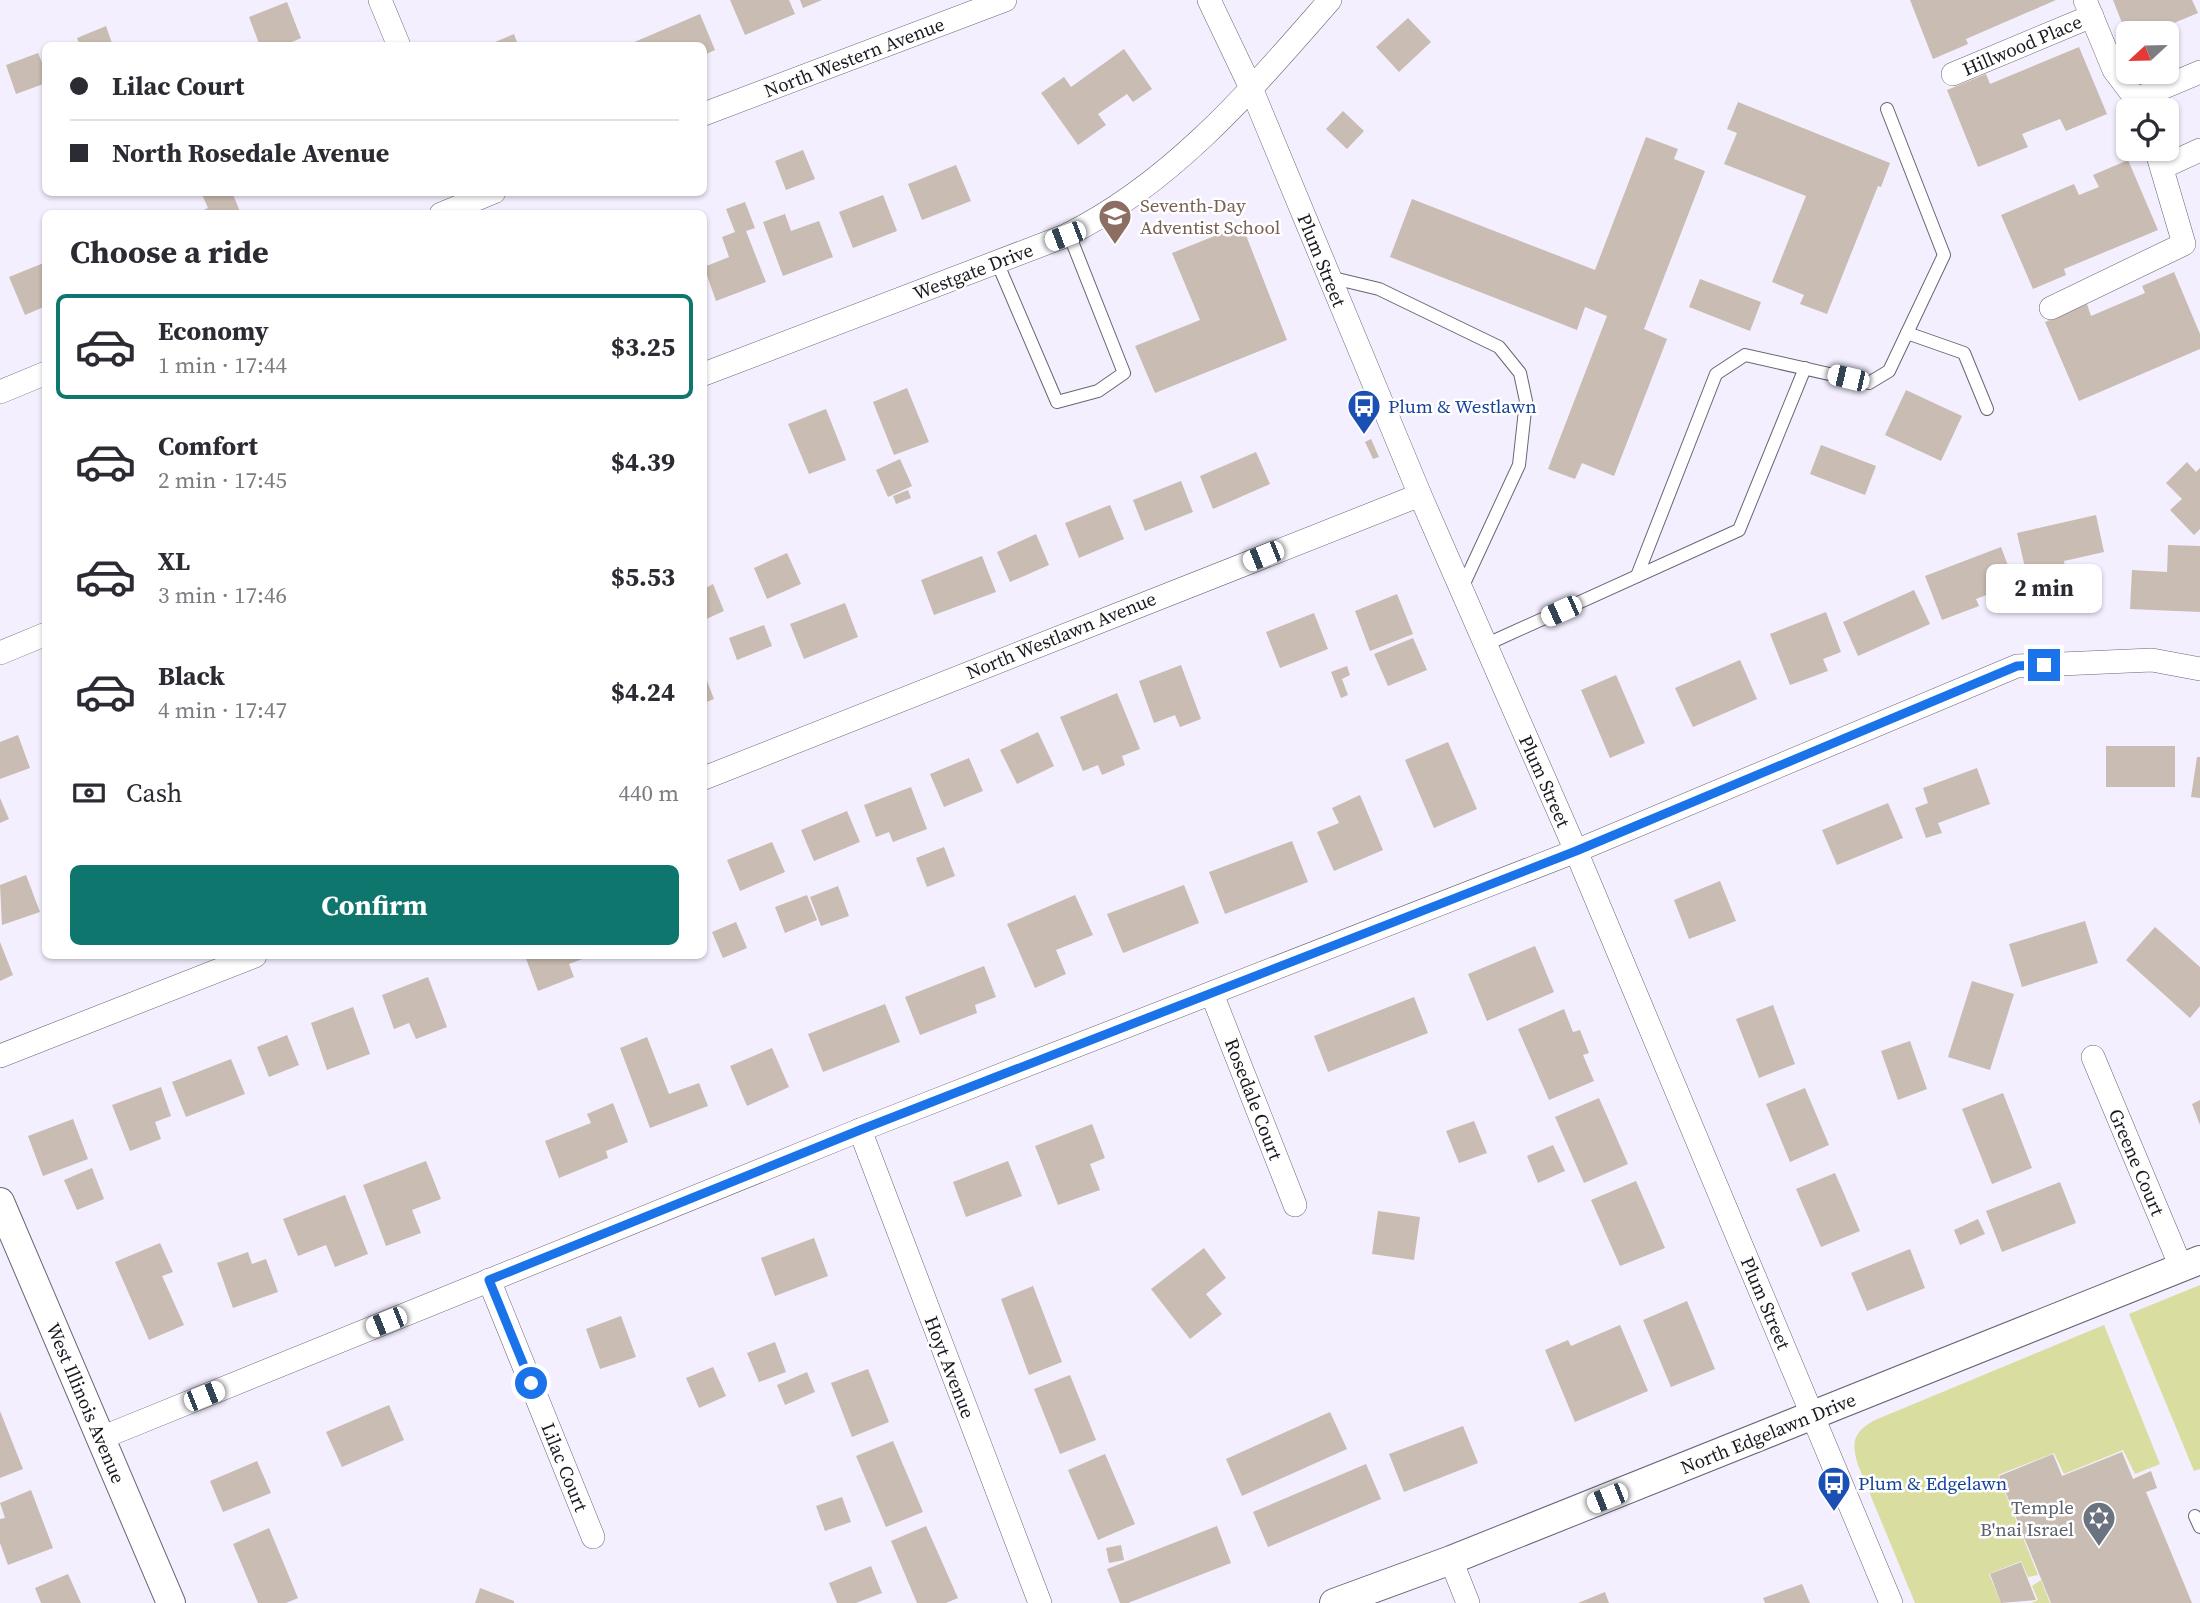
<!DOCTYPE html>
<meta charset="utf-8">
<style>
:root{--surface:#fff;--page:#f2f2f3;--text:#2b2b33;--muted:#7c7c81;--line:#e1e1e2;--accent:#0f766e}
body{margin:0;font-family:"Source Serif 4",serif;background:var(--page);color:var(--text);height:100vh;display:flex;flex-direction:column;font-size:26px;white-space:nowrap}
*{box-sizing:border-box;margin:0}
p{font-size:23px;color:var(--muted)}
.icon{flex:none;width:38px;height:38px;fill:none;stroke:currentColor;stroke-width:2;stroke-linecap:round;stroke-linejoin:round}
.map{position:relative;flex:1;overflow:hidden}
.details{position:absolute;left:42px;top:210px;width:665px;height:749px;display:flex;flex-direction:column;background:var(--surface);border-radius:10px;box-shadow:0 2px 5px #0004}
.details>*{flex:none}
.banner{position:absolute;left:42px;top:42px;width:665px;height:154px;border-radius:10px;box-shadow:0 2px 5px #0004;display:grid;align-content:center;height:154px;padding:0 28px;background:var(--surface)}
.needle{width:46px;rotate:248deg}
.tools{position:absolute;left:2116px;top:21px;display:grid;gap:14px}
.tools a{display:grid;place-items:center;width:63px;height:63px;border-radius:10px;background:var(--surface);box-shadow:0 2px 5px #0004;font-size:35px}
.end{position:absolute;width:32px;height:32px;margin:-16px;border:9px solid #1a73e8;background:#fff;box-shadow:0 0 0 4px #fff}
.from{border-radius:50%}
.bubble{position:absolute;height:49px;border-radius:10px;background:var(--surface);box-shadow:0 2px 5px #0004;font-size:23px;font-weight:700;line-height:49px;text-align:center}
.car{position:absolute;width:21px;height:42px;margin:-21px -10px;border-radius:9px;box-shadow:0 0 5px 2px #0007;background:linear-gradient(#fff 24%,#345 0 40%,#fff 0 76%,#345 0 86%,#fff 0)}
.banner b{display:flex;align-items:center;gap:24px;height:66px;font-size:26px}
.banner b+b{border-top:2px solid var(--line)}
.banner i{width:18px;height:18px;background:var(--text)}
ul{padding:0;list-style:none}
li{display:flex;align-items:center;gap:21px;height:105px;margin:0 14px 10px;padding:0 14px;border:4px solid transparent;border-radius:10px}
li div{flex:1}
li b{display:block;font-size:26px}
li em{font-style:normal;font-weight:700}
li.selected{border-color:var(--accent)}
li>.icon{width:63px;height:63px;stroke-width:1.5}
h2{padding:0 28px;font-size:32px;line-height:84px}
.pay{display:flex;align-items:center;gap:18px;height:77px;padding:0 28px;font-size:26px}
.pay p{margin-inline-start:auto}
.primary-button{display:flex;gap:14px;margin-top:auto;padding:14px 28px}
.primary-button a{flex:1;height:80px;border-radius:10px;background:var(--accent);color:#fff;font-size:28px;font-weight:700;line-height:80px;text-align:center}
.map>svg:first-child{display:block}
.green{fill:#d9dda0}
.building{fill:#c9bcb2}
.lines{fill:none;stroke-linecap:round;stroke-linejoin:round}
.service-casing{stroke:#6a6572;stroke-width:14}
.minor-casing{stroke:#6a6572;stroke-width:24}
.tertiary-casing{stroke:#6a6572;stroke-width:30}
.service{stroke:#fff;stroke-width:12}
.minor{stroke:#fff;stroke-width:23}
.tertiary{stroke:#fff;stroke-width:28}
.route{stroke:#1a73e8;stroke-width:9}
.labels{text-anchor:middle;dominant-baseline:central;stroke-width:5;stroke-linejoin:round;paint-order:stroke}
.street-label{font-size:19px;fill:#1b191f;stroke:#fff}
.education-label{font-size:19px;fill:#785e54;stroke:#fff;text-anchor:start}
.transit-label{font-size:19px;fill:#164399;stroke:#fff;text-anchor:start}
.worship-label{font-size:19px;fill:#5b616d;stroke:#fff;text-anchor:end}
</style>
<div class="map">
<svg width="2200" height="1603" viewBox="0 0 2200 1603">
<rect width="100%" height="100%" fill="#f4effe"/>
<g class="green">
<path d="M2200,1285V1469L2194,1471L2129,1314Z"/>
<path d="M2104,1325L2160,1464L2135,1474L2123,1450L2064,1474L2054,1453L1998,1475L2038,1575L2028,1577L2021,1561L1989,1574L2001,1603H1915L1858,1465C1851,1442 1853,1432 1875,1420Z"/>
<path d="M2041,1580L2050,1603H2031L2038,1600L2032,1586Z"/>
</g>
<g class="building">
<path d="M730,0H789L795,14L745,35Z"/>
<path d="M800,0H822L803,8Z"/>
<path d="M1910,0H2056L1966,39L1968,44L1933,59Z"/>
<path d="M2113,0H2192L2198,13L2150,33H2126Z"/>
<path d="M287,2L301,38L283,46H260L249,17Z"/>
<path d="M700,14L715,50L704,55V46H625Z"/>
<path d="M1408,18L1431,42L1399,72L1376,47Z"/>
<path d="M106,26L113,46H80L77,38Z"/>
<path d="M514,34L518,45H488Z"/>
<path d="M2079,47L2107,114L2066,131L2060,119L2022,134L2028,147L1978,167L1947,90L1986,74L1990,84Z"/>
<path d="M1124,49L1152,89L1133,102L1127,94L1098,114L1106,125L1078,145L1041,93L1064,77L1071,87Z"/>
<path d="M38,53L46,72V83L16,94L6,65Z"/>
<path d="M1738,102L1890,163L1881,187L1878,186L1827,314L1800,304L1804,295L1772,282L1806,196L1724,164L1737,133L1727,129Z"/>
<path d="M1343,111L1364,131L1347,149L1326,129Z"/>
<path d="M1646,137L1678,149L1674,159L1705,171L1644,329L1667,339L1614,476L1582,463L1575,479L1548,469L1607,316L1585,307L1577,330L1390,257L1412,199L1595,270Z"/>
<path d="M803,150L815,179L786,190L775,161Z"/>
<path d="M2128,160L2158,230L2064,269L2066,275L2033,289L2001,215L2074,184L2079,195L2099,187L2093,175Z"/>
<path d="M956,165L971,201L922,220L908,184Z"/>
<path d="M201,192H232L241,214H195L208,208Z"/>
<path d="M883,195L897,231L853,248L839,212Z"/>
<path d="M745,202L755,228L746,231L766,282L716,301L704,267L729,257L722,237L735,232L726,209Z"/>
<path d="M785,214L791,231L819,221L833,257L783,276L763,222Z"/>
<path d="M1242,225L1287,340L1155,393L1135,346L1200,320L1172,253Z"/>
<path d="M46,262V306L25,315L9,277Z"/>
<path d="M2174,272L2200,334V349L2079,401L2045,322L2087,304L2091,316L2145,293L2142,286Z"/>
<path d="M1700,279L1761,302L1750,331L1689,307Z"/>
<path d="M907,388L929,442L894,455L873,402Z"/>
<path d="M1906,390L1962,416L1941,461L1885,435Z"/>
<path d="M826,409L846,460L809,474L788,424Z"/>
<path d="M1371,439L1379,457L1373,459L1365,442Z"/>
<path d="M1821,445L1876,466L1865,495L1810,474Z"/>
<path d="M1256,452L1270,484L1213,509L1200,476Z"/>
<path d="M900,459L912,486L888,497L876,470Z"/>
<path d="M2187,462L2196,472L2200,468V529L2194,535L2170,510L2182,499L2166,483Z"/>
<path d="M1181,481L1193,512L1145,531L1133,500Z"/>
<path d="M908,490L911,498L896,504L893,496Z"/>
<path d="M1110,505L1124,539L1079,558L1065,523Z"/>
<path d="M2096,515L2104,552L2064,561L2069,585L2031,594L2017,533Z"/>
<path d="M1036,534L1049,565L1010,582L997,552Z"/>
<path d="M2168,545L2200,546V612L2130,609L2132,570L2167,572Z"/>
<path d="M2001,547L2015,584L1976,599L1979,606L1942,620L1925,576Z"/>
<path d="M787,553L801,584L767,599L754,568Z"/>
<path d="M982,556L996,592L934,615L921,580Z"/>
<path d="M713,584L724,611L704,620V589Z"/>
<path d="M1914,590L1930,624L1858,656L1843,622Z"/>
<path d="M1397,594L1413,634L1370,651L1355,611Z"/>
<path d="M845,603L858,637L804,659L790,624Z"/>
<path d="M1826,612L1841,652L1823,659L1828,671L1790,685L1770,634Z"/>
<path d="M1314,613L1328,649L1280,668L1266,632Z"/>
<path d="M764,625L772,646L737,660L729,638Z"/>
<path d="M1413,638L1427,670L1388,686L1374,654Z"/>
<path d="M1740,660L1757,699L1693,727L1675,688Z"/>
<path d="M1181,665L1201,719L1180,727L1175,715L1154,723L1139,681Z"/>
<path d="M1347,666L1350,675L1342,679L1348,695L1341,698L1331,672Z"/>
<path d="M704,673L714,699L704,703Z"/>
<path d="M1616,675L1645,743L1610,758L1581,690Z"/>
<path d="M1117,693L1140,749L1122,756L1125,765L1102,775L1098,765L1083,771L1060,717Z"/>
<path d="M1038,732L1054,766L1017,784L1000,750Z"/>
<path d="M18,735L30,768L0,779V742Z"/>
<path d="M1448,742L1477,809L1434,828L1405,760Z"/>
<rect x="2106" y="746" width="69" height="41"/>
<path d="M2197,757H2200V798L2191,797Z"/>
<path d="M969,758L983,791L944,807L930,774Z"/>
<path d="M1977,768L1990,804L1938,823L1942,833L1926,838L1915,808L1928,803L1923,788Z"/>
<path d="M911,787L927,829L893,842L889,832L876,837L864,805Z"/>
<path d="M1360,795L1383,850L1334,871L1317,832L1339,823L1332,808Z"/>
<path d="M0,798L9,819L0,823Z"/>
<path d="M1888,803L1903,838L1837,865L1822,830Z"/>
<path d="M847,811L860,842L814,861L801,830Z"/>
<path d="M1292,841L1308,882L1225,914L1209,872Z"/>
<path d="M772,842L785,872L740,891L727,860Z"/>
<path d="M944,847L955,876L927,887L916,858Z"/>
<path d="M26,875L40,912L2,925L0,885Z"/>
<path d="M1720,881L1736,921L1689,939L1674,900Z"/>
<path d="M1184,885L1199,923L1123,953L1107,914Z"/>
<path d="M838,886L849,916L821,926L810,897Z"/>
<path d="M807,895L817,920L785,933L775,907Z"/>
<path d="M1075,895L1093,935L1056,950L1066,974L1035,988L1007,924Z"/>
<path d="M2085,921L2098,963L2022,987L2009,944Z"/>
<path d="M736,922L747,948L723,958L712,932Z"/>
<path d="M2155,927L2200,967V1006L2190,1018L2126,960Z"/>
<path d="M0,942L13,975L0,981Z"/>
<path d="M1535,946L1554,992L1487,1021L1468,974Z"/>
<path d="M525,956H584L585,958L569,964L574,977L538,991Z"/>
<path d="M984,966L996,997L975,1005L977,1013L920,1035L905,997Z"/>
<path d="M428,977L447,1027L416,1039L409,1023L394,1029L382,995Z"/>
<path d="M1972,981L2014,994L1990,1070L1948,1057Z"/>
<path d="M1414,997L1428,1033L1328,1072L1314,1036Z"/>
<path d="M885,1004L900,1042L823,1072L808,1034Z"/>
<path d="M1773,1005L1795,1064L1759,1078L1736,1019Z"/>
<path d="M353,1007L370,1054L327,1070L311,1023Z"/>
<path d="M1564,1009L1573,1032L1580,1030L1589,1053L1583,1055L1594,1081L1549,1100L1518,1029Z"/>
<path d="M287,1035L299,1065L269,1077L257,1047Z"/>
<path d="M647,1037L669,1094L699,1083L708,1106L650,1128L620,1048Z"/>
<path d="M1910,1041L1927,1089L1898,1100L1881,1051Z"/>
<path d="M772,1048L789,1087L747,1106L730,1066Z"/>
<path d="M231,1059L245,1094L186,1117L172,1082Z"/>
<path d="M161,1087L171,1116L155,1122L161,1139L130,1151L112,1105Z"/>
<path d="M1805,1088L1829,1145L1790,1162L1766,1104Z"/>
<path d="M2003,1093L2032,1168L1992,1184L1962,1109Z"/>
<path d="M1599,1098L1628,1164L1584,1183L1555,1117Z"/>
<path d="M2200,1100V1125L2192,1104Z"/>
<path d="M613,1103L628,1142L606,1151L608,1158L559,1178L545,1141L591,1123L587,1114Z"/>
<path d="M73,1119L88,1159L43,1176L28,1136Z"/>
<path d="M1474,1121L1487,1153L1459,1163L1446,1131Z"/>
<path d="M1092,1124L1105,1158L1090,1164L1100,1190L1058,1205L1035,1146Z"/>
<path d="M1553,1145L1565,1171L1538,1183L1527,1156Z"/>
<path d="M426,1161L441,1199L412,1210L421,1233L386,1246L363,1185Z"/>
<path d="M1008,1161L1022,1196L966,1217L953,1182Z"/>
<path d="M92,1168L104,1199L77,1210L64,1180Z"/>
<path d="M1835,1173L1860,1231L1821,1247L1796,1189Z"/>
<path d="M1636,1181L1665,1248L1620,1266L1591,1200Z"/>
<path d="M2060,1182L2076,1223L2002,1252L1986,1211Z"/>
<path d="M345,1195L368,1254L335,1267L326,1245L298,1256L283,1219Z"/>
<path d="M1378,1211L1420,1217L1414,1260L1372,1254Z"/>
<path d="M1978,1219L1985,1234L1960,1245L1954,1230Z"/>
<path d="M814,1238L828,1276L775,1296L761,1258Z"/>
<path d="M160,1243L173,1272L162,1276L184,1325L149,1340L115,1262Z"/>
<path d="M1204,1248L1226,1278L1206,1294L1222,1314L1190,1339L1151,1289Z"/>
<path d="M1910,1249L1925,1288L1867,1311L1851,1273Z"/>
<path d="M248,1252L252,1264L266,1259L278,1292L233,1308L217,1263Z"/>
<path d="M1033,1286L1062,1362L1029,1375L1001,1299Z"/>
<path d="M1687,1301L1715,1369L1671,1387L1643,1320Z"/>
<path d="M621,1316L636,1357L600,1369L586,1329Z"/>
<path d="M1620,1325L1648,1391L1575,1422L1545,1350L1568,1340L1571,1346Z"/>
<path d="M775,1342L786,1372L759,1382L747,1353Z"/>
<path d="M713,1367L726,1396L699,1408L686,1378Z"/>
<path d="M868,1369L889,1422L852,1437L831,1383Z"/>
<path d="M807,1372L815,1392L785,1405L777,1385Z"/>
<path d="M1070,1375L1096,1440L1060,1454L1034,1389Z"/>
<path d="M389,1405L404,1440L342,1467L326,1432Z"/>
<path d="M0,1411L23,1469L0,1478Z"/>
<path d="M1330,1412L1347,1449L1242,1496L1226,1459Z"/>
<path d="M1463,1426L1478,1463L1404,1492L1389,1454Z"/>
<path d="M893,1441L923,1512L886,1527L856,1456Z"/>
<path d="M2122,1452L2133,1479L2151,1471L2157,1488L2146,1492L2192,1603H2051L1999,1476L2053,1454L2062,1476Z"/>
<path d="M1105,1454L1135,1524L1098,1540L1068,1470Z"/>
<path d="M257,1461L271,1493L223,1512L210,1481Z"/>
<path d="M1366,1464L1381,1499L1268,1547L1253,1512Z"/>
<path d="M31,1490L53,1548L8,1565L0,1543V1519L5,1518L0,1503Z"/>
<path d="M842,1497L851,1522L825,1531L816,1506Z"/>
<path d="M926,1526L958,1598L946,1603H917L891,1541Z"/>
<path d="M1217,1526L1231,1563L1128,1603H1120L1107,1569Z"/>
<path d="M269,1528L298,1598L286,1603H258L233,1544Z"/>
<path d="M1121,1545L1124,1560L1109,1563L1106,1548Z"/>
<path d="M2021,1562L2036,1600L2001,1603L1990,1574Z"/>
<path d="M871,1566L882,1593L856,1603H837L829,1583Z"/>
<path d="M68,1574L81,1603H41L35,1588Z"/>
<path d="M1802,1584L1810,1603H1765L1763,1598Z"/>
<path d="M480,1588L514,1601V1603H475Z"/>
<path d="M1605,1592L1609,1603H1578Z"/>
</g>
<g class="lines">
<defs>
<g id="service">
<path d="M997,262L1057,402L1098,391L1124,373L1069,234"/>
<path d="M1329,277L1379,289L1499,347L1520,373L1526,401L1519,465L1461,590"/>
<path d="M1907,333L1964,353L1987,409"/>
<path d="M1637,576L1716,374L1745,355L1869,383L1889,371L1944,255L1887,109"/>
<path d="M1485,645L1739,530L1805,368"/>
<path d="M2195,1516L2200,1527"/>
</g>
<g id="minor">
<path d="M380,0L399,46"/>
<path d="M1209,0L1251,88L1420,495L1576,851L1891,1603"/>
<path d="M2085,0L2114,70L2136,99L2141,110"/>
<path d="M1953,74L2092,16"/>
<path d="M2136,99L2200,72"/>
<path d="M704,114L1005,0"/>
<path d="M2163,167L2200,150"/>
<path d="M441,214L494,192"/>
<path d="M2051,308L2184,244L2156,149"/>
<path d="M704,374L1065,236C1173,183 1252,89 1330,0"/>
<path d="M0,392L46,373"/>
<path d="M0,653L46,634"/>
<path d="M704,778L1420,495"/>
<path d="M1212,994L1295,1205"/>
<path d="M0,1056L255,956"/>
<path d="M2093,1057L2181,1267"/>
<path d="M860,1130L1040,1603"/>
<path d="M489,1280L593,1537"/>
<path d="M101,1438L860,1130L1576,851L2017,666L2152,660L2200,669"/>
<path d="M1451,1560L1468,1603"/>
</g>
<g id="tertiary">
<path d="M0,1202L171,1603"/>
<path d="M1334,1603L1451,1560L2200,1260"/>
</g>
</defs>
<use href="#service" class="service-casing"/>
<use href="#minor" class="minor-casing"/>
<use href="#tertiary" class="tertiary-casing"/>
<use href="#service" class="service"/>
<use href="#minor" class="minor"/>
<use href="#tertiary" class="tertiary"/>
</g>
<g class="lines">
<path class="route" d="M531,1383L489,1280L860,1130L1576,851L2017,666L2044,665"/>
</g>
<defs>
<symbol id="school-pin" viewBox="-11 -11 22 30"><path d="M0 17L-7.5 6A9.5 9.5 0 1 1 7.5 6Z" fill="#8d6e63" stroke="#fff"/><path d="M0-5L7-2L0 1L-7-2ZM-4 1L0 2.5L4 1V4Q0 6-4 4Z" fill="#fff"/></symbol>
<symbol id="bus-pin" viewBox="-11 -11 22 30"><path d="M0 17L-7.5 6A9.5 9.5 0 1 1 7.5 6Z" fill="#1a4fb4" stroke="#fff"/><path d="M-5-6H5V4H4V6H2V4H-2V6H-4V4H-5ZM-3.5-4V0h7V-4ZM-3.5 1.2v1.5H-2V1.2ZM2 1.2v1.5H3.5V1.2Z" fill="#fff"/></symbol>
<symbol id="synagogue-pin" viewBox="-11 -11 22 30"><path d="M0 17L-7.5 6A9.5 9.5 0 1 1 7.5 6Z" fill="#6b7280" stroke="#fff"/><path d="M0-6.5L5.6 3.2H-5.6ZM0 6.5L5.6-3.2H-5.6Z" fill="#fff"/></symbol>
</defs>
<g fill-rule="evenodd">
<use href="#school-pin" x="1096" y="197" width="38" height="52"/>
<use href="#bus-pin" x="1345" y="387" width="38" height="52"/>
<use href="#bus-pin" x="1815" y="1464" width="38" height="52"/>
<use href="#synagogue-pin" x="2080" y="1499" width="38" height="52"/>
</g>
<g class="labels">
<g class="street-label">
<text transform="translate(2022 45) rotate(-23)">Hillwood Place</text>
<text transform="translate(854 57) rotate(-21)">North Western Avenue</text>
<text transform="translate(1322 260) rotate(68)">Plum Street</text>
<text transform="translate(973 271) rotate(-21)">Westgate Drive</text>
<text transform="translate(1061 635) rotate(-22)">North Westlawn Avenue</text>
<text transform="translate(1545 781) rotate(66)">Plum Street</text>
<text transform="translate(1254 1099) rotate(69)">Rosedale Court</text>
<text transform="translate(2137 1162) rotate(67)">Greene Court</text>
<text transform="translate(1766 1303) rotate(67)">Plum Street</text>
<text transform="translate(950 1367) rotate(69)">Hoyt Avenue</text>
<text transform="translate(86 1403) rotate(67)">West Illinois Avenue</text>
<text transform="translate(1768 1433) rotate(-22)">North Edgelawn Drive</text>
<text transform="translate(565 1467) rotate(68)">Lilac Court</text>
</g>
<g class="education-label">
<text x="1140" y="205">Seventh-Day<tspan x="1140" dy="22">Adventist School</tspan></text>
</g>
<g class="transit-label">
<text x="1388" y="406">Plum &amp; Westlawn</text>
<text x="1858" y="1483">Plum &amp; Edgelawn</text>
</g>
<g class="worship-label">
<text x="2074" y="1507">Temple<tspan x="2074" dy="22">B'nai Israel</tspan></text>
</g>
</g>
</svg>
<div class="tools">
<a><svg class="needle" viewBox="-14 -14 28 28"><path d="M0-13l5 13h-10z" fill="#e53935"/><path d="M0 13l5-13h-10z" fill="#7c7c81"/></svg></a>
<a><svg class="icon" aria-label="locate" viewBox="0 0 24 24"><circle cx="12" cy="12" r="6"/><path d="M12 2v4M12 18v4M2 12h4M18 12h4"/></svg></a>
</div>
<i class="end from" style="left:531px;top:1383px"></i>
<i class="end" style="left:2044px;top:665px"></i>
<div class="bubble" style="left:1986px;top:564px;width:116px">2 min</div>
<i class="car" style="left:1065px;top:236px;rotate:249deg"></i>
<i class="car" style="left:1848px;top:378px;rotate:283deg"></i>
<i class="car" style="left:1263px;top:556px;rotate:248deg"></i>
<i class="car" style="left:1561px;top:611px;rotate:246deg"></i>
<i class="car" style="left:386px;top:1322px;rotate:248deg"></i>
<i class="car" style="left:204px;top:1396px;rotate:68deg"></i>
<i class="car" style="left:1607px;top:1498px;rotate:248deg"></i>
<div class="banner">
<b><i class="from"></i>Lilac Court</b>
<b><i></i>North Rosedale Avenue</b>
</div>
<section class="details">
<h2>Choose a ride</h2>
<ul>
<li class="selected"><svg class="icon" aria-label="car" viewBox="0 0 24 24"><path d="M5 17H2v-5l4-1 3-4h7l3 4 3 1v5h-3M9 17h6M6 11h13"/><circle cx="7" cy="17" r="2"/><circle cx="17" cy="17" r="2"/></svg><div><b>Economy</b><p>1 min · 17:44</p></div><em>$3.25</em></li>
<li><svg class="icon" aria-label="car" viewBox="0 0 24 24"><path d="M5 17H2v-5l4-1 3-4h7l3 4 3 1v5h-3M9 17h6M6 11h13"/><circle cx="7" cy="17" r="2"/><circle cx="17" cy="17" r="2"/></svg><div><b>Comfort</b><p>2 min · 17:45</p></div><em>$4.39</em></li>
<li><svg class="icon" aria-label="car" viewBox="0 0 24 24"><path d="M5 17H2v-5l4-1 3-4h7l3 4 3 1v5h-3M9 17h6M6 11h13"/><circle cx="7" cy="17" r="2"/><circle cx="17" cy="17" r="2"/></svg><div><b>XL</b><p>3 min · 17:46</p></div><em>$5.53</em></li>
<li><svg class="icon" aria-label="car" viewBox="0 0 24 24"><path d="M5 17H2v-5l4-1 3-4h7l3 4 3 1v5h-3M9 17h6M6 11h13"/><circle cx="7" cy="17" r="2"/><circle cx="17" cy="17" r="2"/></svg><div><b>Black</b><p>4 min · 17:47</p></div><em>$4.24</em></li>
</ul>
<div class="pay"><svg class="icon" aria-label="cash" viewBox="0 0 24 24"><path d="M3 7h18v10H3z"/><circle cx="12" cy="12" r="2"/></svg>Cash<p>440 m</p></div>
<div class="primary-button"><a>Confirm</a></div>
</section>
</div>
